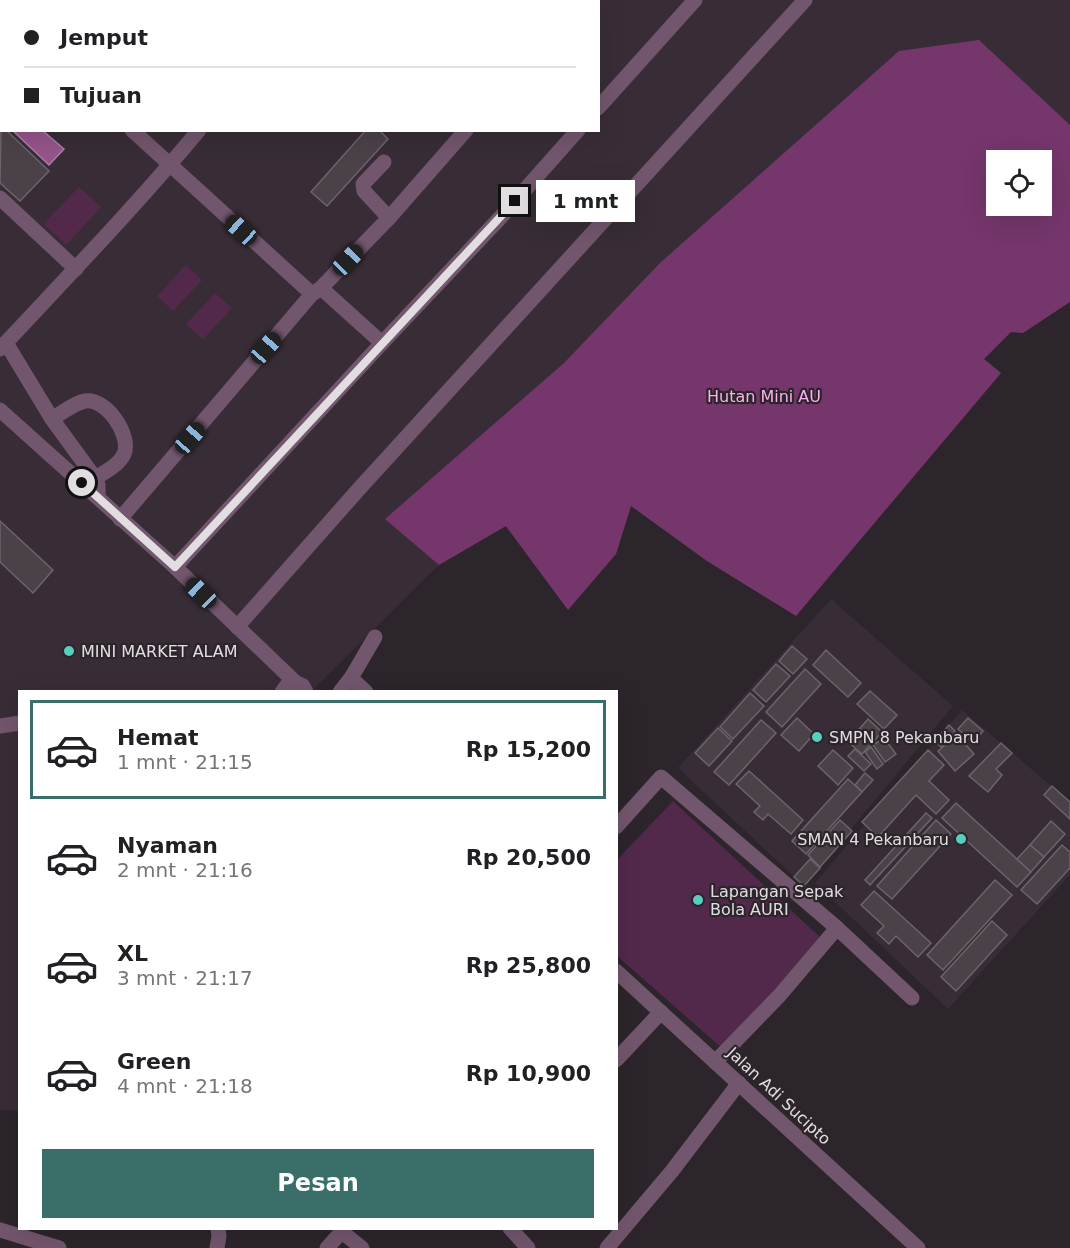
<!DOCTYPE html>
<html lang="id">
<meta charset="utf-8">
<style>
:root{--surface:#fff;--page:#f2f2f2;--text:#202124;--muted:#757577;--line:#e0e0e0;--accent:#3a6f69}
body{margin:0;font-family:"DejaVu Sans",sans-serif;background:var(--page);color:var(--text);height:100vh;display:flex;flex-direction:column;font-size:22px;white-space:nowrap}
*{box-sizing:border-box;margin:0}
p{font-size:20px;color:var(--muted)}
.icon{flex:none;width:33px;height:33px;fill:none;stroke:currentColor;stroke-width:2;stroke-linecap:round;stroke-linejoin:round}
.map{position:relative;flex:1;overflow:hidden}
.details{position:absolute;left:18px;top:690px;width:600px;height:540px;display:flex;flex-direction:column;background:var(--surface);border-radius:0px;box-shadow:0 6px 24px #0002}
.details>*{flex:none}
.top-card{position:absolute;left:0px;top:0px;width:600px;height:132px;box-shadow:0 6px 24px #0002;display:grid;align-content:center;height:132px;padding:0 24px;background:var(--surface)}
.controls{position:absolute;left:986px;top:150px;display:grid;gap:12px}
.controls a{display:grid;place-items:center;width:66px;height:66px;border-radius:0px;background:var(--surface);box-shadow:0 6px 24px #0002;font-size:30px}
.end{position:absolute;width:27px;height:27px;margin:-14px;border:8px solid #e2dde1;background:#111;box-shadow:0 0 0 3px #111}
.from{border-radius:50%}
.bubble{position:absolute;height:42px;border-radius:0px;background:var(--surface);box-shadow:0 6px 24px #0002;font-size:20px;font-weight:800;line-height:42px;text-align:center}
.car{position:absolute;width:18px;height:36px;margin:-18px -9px;border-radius:8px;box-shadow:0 0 4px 2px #0007;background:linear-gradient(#222 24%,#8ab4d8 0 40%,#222 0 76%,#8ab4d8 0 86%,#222 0)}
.top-card b{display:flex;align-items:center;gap:21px;height:57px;font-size:22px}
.top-card b+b{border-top:2px solid var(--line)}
.top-card i{width:15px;height:15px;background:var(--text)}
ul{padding:10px 0 0;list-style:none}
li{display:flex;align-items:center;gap:18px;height:99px;margin:0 12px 9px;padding:0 12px;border:3px solid transparent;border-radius:0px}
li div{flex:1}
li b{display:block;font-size:22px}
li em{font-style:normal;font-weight:800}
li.selected{border-color:var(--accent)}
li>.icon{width:54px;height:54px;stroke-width:1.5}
.button{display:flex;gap:12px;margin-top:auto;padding:12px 24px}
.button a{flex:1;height:69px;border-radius:0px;background:var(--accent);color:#fff;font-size:24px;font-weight:800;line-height:69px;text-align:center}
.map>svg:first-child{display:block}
.built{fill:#382d36;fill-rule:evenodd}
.green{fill:#52294b}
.forest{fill:#75366b;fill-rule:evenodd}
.water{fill:#96548b;stroke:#ad7da5;stroke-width:1.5}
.building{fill:#4a4248;stroke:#6d646b;stroke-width:1.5}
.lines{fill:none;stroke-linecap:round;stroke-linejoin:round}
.minor{stroke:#72566d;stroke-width:15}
.route{stroke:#e2dde1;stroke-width:8}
.poi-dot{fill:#59cebe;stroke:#2c252b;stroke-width:2}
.labels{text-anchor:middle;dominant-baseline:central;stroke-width:4.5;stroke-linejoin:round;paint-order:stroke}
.park-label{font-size:16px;fill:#fbb1ed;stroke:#2c252b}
.poi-label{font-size:16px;fill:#e2dde1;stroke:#2c252b;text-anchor:start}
.street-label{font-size:16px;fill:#e2dde1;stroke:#2c252b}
</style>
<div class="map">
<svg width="1070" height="1248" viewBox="0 0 1070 1248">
<rect width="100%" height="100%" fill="#2c252b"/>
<g class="built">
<path d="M0,0H1070V302L1023,333L1011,332L984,359L1001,373L796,616L707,561L631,506L616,554L568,610L505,526L439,565L312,691L20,692L19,1109V1111L0,1110ZM2,2H598V130H2ZM996,160H1041V206H996Z"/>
<path d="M831,599L953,706L804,886L678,768Z"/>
<path d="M962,710L1070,802V875L948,1009L815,883Z"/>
</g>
<g class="green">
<path d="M79,187L101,207L66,245L44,224Z"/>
<path d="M186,265L202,280L173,311L157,296Z"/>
<path d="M215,293L232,308L203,339L186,324Z"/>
<path d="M673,801L822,939L723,1049L617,956L616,861Z"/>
</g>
<path class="forest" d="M979,40L1070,125V302L1023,333L1011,332L984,359L1001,373L796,616L707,561L631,506L616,554L568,610L506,526L439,565L385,519L564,363L660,263L899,51ZM996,160H1041V206H996Z"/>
<path class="water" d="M14,130L43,131L64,149L49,165L13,131Z"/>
<g class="building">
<path d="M56,0H123L121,2H54Z"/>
<path d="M1,126L2,130H6L49,171L20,201L0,183Z"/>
<path d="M366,130H379L388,139L327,206L311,192Z"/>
<path d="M0,521L53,570L33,593L0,562Z"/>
<path d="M792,646L807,659L793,674L779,661Z"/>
<path d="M826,650L861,683L848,697L813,665Z"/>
<path d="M776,664L790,676L766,702L753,690Z"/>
<path d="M805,669L821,684L782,727L766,712Z"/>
<path d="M870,691L897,715L884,729L857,704Z"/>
<path d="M750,693L764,706L733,739L720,727Z"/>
<path d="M797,718L814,734L799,751L781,735Z"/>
<path d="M968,718L983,731L973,743L958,729Z"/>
<path d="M868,719L882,732L862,754L848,742Z"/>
<path d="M761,720L776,733L729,785L714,772Z"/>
<path d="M949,725L955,731L941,747L934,741Z"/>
<path d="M718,728L732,741L709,766L695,753Z"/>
<path d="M957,735L974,754L955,771L938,751Z"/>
<path d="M884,738L896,754L885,762L873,745Z"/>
<path d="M1001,743L1012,753L996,769L1002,775L988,792L969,776Z"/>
<path d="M871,747L883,764L877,769L865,752Z"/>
<path d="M855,749L871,764L864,771L848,756Z"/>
<path d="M833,750L853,768L838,785L818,766Z"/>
<path d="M928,750L944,765L929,781L949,800L936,814L916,795L878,837L862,822Z"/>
<path d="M749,771L803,820L791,834L768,814L763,820L754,812L760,806L736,784Z"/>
<path d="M865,773L873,780L862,792L855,785Z"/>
<path d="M848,779L862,792L806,854L792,841Z"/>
<path d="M1052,786L1070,802V819L1044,795Z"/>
<path d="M956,803L1031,872L1017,887L942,818Z"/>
<path d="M926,813L932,818L870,885L865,880Z"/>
<path d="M840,820L852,831L820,867L808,855Z"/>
<path d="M936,820L951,834L892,899L877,886Z"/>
<path d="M1051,821L1065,834L1044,857L1030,845Z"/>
<path d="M1030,845L1044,857L1031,872L1017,859Z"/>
<path d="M1062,845L1070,852V868L1037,904L1021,890Z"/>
<path d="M810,859L820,868L804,886L794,877Z"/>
<path d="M995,880L1012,895L943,970L927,955Z"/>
<path d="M874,891L931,943L918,957L896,936L889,944L877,933L884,926L861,905Z"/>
<path d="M992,921L1007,935L956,991L941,977Z"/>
</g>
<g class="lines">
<g class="minor">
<path d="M172,0L174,2"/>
<path d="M275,0L277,2"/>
<path d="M31,2L33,0"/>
<path d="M213,2L214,0"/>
<path d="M317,2L318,0"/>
<path d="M579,2L580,0"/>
<path d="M0,36L2,35"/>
<path d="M598,108L695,0"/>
<path d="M132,130L312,294"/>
<path d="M384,162L363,184L364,191L389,218"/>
<path d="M0,198L76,269"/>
<path d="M321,288L382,343"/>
<path d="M6,343L52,419L95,478L98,485V497"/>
<path d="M0,349C67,277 136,206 199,130"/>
<path d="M0,410L175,567L295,682"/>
<path d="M52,419C62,413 74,403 85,401C106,397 132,436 124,454C119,465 105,472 95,478"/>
<path d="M120,519L312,294L321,288L389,218L466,130"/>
<path d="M175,567L382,343L499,219L578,130"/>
<path d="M237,627L358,490L805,0"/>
<path d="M351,678L366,692"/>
<path d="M282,692L287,685L295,682L303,686L306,692"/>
<path d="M340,692L351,678L375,637"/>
<path d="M0,726L20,723"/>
<path d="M616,827L661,777L837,928L912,998"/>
<path d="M616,971L918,1248"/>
<path d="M616,1060L661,1012"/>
<path d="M715,1062L779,996L837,928"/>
<path d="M510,1228L528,1248"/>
<path d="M0,1230L59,1248"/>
<path d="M342,1232L362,1248"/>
<path d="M217,1248L219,1236L218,1228"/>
<path d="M327,1248L345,1228"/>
<path d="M607,1248L672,1171L739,1083"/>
</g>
</g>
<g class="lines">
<path class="route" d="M82,483L175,567L515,201"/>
</g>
<g class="poi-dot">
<circle cx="69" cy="651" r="6"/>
<circle cx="817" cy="737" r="6"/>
<circle cx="961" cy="839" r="6"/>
<circle cx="698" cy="900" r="6"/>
</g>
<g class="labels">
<g class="park-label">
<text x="764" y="396">Hutan Mini AU</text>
</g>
<g class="poi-label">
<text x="81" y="651">MINI MARKET ALAM</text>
<text x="829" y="737">SMPN 8 Pekanbaru</text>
<text x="949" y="839" text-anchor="end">SMAN 4 Pekanbaru</text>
<text x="710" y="891">Lapangan Sepak<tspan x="710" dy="18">Bola AURI</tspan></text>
</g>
<g class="street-label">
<text transform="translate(779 1096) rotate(43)">Jalan Adi Sucipto</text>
</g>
</g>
</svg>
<div class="controls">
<a><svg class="icon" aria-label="locate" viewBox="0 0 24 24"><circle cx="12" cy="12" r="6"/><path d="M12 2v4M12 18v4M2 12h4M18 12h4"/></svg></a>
</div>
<i class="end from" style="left:82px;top:483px"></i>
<i class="end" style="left:515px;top:201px"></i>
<div class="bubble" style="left:536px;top:180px;width:99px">1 mnt</div>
<i class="car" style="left:241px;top:230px;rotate:312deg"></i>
<i class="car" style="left:348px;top:260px;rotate:44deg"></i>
<i class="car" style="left:266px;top:348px;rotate:41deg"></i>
<i class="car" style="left:190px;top:438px;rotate:41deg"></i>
<i class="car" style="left:201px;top:593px;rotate:314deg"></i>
<div class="top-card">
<b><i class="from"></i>Jemput</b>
<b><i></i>Tujuan</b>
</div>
<section class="details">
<ul>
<li class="selected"><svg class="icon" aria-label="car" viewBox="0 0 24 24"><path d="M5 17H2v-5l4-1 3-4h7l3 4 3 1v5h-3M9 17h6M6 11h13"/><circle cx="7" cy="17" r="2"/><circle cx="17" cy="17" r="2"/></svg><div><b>Hemat</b><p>1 mnt · 21:15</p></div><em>Rp 15,200</em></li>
<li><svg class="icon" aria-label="car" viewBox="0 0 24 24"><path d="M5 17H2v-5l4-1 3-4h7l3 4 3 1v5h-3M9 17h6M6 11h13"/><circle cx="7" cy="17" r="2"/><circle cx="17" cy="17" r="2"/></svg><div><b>Nyaman</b><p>2 mnt · 21:16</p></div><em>Rp 20,500</em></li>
<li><svg class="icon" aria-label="car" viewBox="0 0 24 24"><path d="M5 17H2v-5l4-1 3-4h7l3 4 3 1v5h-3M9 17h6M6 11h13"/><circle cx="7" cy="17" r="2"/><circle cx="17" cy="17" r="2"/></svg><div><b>XL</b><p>3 mnt · 21:17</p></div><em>Rp 25,800</em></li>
<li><svg class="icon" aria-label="car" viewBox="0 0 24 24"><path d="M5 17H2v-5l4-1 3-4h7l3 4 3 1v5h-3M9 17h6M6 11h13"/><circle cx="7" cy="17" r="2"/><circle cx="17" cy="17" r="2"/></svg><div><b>Green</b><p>4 mnt · 21:18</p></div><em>Rp 10,900</em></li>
</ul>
<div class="button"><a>Pesan</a></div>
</section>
</div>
